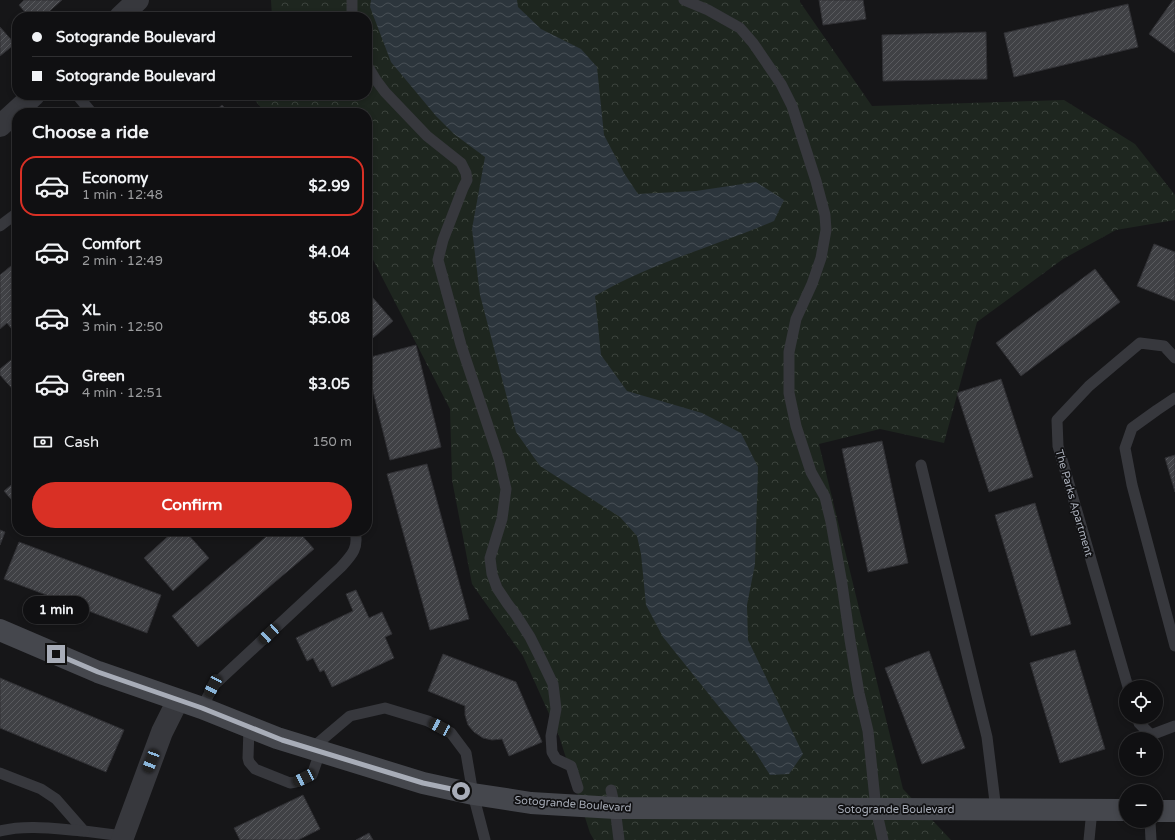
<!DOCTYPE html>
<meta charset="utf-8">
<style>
:root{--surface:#101012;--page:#19191b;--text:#f1f3f6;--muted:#9c9d9f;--line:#303032;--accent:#d93025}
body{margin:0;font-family:"Varela Round",sans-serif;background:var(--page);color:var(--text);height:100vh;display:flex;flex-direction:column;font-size:15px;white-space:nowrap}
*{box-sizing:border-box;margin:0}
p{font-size:13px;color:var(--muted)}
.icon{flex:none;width:22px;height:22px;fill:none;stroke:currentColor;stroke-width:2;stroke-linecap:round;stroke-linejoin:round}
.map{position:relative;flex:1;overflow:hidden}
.side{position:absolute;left:12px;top:108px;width:360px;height:428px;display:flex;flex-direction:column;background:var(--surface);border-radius:16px;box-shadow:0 2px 6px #0003,0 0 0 1px var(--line)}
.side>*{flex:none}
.banner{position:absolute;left:12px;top:12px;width:360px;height:88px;border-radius:16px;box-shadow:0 2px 6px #0003,0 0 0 1px var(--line);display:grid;align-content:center;height:88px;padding:0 20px;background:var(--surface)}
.tools{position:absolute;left:1119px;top:680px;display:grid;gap:8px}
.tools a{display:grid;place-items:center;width:44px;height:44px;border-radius:50%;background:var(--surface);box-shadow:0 2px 6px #0003,0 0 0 1px var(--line);font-size:20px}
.end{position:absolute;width:18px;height:18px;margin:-9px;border:5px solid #a8adb8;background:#111;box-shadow:0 0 0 2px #111}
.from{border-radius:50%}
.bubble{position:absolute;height:28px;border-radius:14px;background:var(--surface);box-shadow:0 2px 6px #0003,0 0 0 1px var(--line);font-size:13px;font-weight:700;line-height:28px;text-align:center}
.car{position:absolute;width:12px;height:24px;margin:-12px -6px;border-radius:5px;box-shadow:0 0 3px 1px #0007;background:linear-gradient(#222 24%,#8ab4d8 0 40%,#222 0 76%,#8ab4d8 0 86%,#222 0)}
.banner b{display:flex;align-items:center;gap:14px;height:38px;font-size:15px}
.banner b+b{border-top:1px solid var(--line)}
.banner i{width:10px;height:10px;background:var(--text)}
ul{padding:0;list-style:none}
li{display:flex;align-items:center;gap:12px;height:60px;margin:0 8px 6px;padding:0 12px;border:2px solid transparent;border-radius:16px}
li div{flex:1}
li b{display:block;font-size:15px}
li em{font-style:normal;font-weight:700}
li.current{border-color:var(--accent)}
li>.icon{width:36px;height:36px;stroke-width:1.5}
h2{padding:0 20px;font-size:18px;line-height:48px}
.pay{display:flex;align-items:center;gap:10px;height:44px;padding:0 20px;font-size:15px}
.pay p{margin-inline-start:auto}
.button{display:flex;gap:8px;margin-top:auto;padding:8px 20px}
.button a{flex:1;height:46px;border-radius:24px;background:var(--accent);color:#fff;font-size:16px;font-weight:700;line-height:46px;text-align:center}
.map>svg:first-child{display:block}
.park{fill:url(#park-crowns)}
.water{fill:url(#water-waves)}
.building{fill:url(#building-hatch);stroke:#303034}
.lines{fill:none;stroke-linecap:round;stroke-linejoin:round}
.lane{stroke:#37383d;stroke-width:11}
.street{stroke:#37383d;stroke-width:22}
.secondary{stroke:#45474d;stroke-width:22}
.route{stroke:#a8adb8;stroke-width:5}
.labels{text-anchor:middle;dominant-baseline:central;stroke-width:3.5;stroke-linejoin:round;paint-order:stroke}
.street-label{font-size:11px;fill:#a8adb8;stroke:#111113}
</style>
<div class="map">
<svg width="1175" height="840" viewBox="0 0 1175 840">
<defs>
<pattern id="park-crowns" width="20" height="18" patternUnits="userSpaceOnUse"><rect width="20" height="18" fill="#1e261f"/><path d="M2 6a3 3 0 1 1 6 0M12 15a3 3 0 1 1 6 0" fill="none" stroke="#3c433d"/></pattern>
<pattern id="water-waves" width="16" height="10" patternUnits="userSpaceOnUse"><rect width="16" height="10" fill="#2c353c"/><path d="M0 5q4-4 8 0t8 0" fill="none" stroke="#485056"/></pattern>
<pattern id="building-hatch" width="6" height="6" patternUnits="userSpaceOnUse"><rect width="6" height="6" fill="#404145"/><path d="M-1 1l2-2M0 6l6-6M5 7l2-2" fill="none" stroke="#595a5e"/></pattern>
</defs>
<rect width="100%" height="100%" fill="#161618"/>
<path class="park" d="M271,0H800V2L872,106L1064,100L1135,144L1175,195V220L1116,230L1063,259L977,322L944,443L880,429L819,444L903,789L951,840H594L590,833L559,736L523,656L472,584L452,480L450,409L367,248V113H265L251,95H367V17H272Z"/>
<path class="water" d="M371,0H517L518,7L541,29L581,49L597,67L604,135L624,173L638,194L696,191L756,182L784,200L774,221C715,246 651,263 595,296L601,355L627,391L702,413L741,433L758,467L755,564L747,605L748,640L803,754L789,774L770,775L756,753L663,637L646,605L641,554L637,536L620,517L540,466L516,432L480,295L472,229L485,157L454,134L436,116L391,62L370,7Z"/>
<g class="building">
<path d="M24,0H62L43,17H29L19,5Z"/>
<path d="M819,0H863L866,19L823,25Z"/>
<path d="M1173,0H1175V53L1149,34Z"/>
<path d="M1128,4L1138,47L1014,77L1004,33Z"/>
<path d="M0,27L15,44L0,56Z"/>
<path d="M986,32L987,79L883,81L882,35Z"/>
<path d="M222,105L230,113H213Z"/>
<path d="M1154,244L1175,252V301L1137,286Z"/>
<path d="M17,261V331L15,333L7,323L0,329V275Z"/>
<path d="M1095,269L1120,302L1021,376L996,343Z"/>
<path d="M367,291L393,321L367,343Z"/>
<path d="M416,345L441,447L390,460L367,367V358Z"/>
<path d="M17,355V394L0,375V369Z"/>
<path d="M1001,379L1033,477L989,492L957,393Z"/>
<path d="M882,441L908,563L868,572L842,449Z"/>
<path d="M1175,455V492L1165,458Z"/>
<path d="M427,464L469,619L430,630L387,474Z"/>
<path d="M17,480V506L4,491Z"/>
<path d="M1035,503L1071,624L1031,636L995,515Z"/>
<path d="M0,530L5,532L0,545Z"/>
<path d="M174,531H185L209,558L173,591L144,558Z"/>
<path d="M273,531H298L314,549L198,647L172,616Z"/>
<path d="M19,542L161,595L147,633L4,579Z"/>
<path d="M356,590L369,618L382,612L392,634L385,637L394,658L332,687L324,670L320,672L313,658L307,661L296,638L353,611L346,594Z"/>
<path d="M1075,650L1105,749L1060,763L1030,663Z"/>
<path d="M929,651L965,748L922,764L885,668Z"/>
<path d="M443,654L516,682L542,742L509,756L502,739L492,740L483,738L474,732L468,725L465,715V706L428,691Z"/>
<path d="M0,678L124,730L106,772L0,728Z"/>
<path d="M303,795L320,829L298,840H240L234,828Z"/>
<path d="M369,833L373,840H356Z"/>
</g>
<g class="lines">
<g class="lane">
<path d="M684,0L708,10L740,28L753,43L781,84L792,106L816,181L825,215L826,230L821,258L812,284L796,319L789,352V393L796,426L811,472L825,497L831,522L842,584L850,640L859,693L868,731L876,809L883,840"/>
<path d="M352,17V0"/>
<path d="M367,65L376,80L385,92L427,136L461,163L466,173L467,180L463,188L443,240L438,260L461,345L499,459L506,489L502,519L490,558L492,574L497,588L507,603L516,615L530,637L542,661L553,684L556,709L551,736L552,752L556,759L571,766L578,788"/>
<path d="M77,95L92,113"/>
<path d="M0,226L17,213"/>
<path d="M1175,398L1157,410L1132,428L1125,448L1132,485L1175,646"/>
<path d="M921,465L987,737L996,810"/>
<path d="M1128,687L1058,446L1057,420L1089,386L1140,343L1164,346L1175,358"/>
<path d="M202,708L213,686L341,567C352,555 359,548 355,531"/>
<path d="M1137,717L1139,723L1151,735L1175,726"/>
<path d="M249,728L248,758L249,762L255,769L290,783L296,782L312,775L320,752"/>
<path d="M311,749L350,716L385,708L428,721L451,733L466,753L473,794L485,840"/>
<path d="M0,773L41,789L56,799L84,831L123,836"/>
<path d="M611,790L615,808L619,840"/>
<path d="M1150,821L1151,840"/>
<path d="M0,831C27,824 57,829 84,831"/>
<path d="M1089,840L1092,810"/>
</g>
<g class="street">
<path d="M120,17L138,0"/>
<path d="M0,126L34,95"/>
<path d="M122,840L162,732L178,700"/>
</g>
<g class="secondary">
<path d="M0,630L98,672L202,708L277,738L423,783L473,794L531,803L615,808L1126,810"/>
<path d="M1156,811H1175"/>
</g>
</g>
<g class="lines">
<path class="route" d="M56,654L98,672L202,708L282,740L423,783L461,791"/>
</g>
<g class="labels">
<g class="street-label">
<text transform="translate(1074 503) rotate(74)">The Parks Apartment</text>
<text transform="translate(573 804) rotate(4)">Sotogrande Boulevard</text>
<text x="896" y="809">Sotogrande Boulevard</text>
</g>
</g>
</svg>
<div class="tools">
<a><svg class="icon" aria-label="locate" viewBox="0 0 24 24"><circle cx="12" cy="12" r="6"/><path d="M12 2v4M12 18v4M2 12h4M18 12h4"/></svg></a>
<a>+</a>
<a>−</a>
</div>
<i class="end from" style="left:461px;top:791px"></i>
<i class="end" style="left:56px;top:654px"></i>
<div class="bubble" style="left:23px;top:596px;width:66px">1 min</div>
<i class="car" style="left:269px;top:634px;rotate:227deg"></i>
<i class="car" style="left:213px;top:686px;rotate:207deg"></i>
<i class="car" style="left:440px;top:727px;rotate:298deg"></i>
<i class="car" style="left:151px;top:761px;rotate:201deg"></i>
<i class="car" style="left:304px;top:778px;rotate:243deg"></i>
<div class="banner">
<b><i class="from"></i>Sotogrande Boulevard</b>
<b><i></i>Sotogrande Boulevard</b>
</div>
<section class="side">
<h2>Choose a ride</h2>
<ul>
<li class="current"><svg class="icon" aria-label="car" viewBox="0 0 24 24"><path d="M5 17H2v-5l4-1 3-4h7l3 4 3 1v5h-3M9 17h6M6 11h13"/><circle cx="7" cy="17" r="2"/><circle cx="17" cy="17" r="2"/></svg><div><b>Economy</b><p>1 min · 12:48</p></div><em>$2.99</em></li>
<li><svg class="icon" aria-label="car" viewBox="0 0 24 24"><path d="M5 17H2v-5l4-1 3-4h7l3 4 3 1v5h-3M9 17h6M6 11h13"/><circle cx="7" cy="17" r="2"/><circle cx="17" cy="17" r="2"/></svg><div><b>Comfort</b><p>2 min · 12:49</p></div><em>$4.04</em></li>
<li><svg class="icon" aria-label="car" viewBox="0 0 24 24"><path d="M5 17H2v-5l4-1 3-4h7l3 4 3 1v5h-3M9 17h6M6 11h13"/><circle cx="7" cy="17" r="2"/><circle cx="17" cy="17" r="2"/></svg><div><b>XL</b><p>3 min · 12:50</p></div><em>$5.08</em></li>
<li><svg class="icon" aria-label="car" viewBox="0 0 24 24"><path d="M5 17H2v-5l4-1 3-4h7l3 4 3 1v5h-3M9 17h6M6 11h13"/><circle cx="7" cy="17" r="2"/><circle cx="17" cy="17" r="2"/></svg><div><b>Green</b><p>4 min · 12:51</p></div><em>$3.05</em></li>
</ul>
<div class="pay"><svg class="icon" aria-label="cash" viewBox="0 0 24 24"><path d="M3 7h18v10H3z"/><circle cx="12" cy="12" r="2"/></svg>Cash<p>150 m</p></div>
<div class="button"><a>Confirm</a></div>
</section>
</div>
